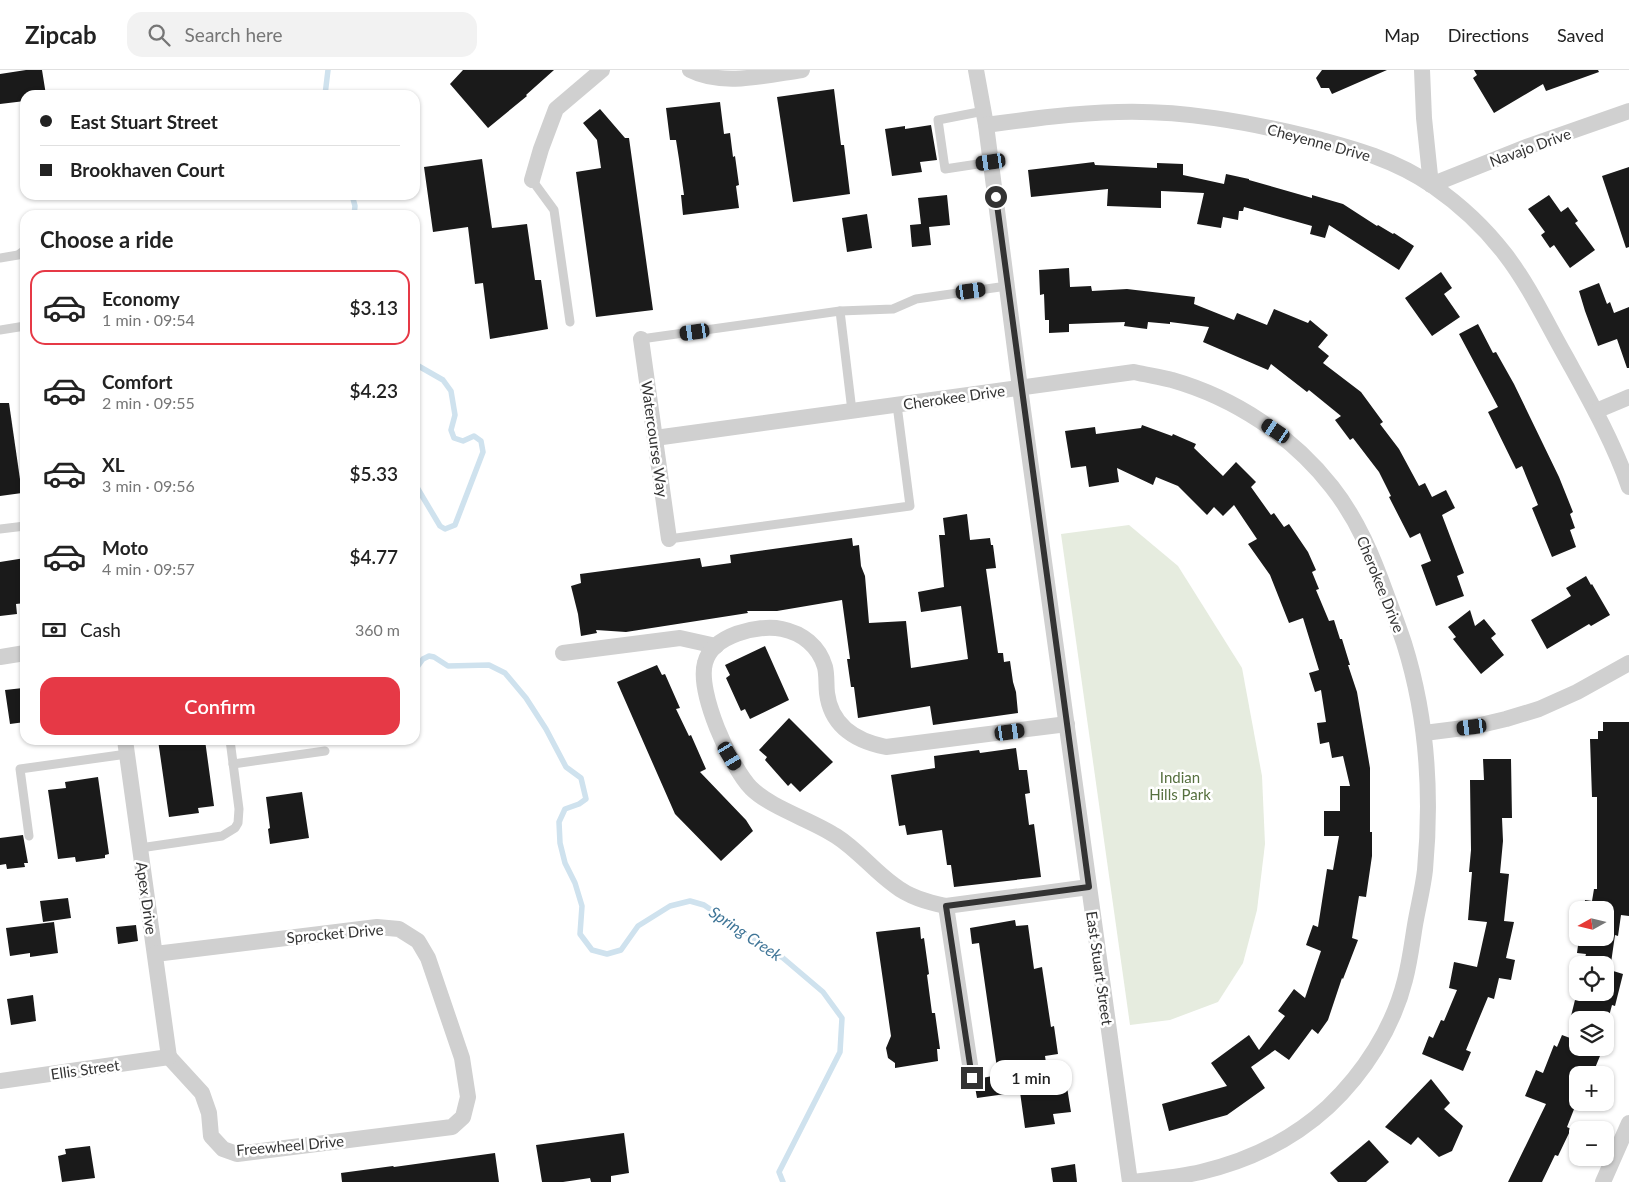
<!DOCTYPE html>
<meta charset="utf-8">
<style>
:root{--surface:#fff;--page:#f2f2f2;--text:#222;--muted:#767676;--line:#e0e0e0;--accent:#e63946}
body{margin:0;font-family:Lato,sans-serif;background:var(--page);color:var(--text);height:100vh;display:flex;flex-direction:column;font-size:19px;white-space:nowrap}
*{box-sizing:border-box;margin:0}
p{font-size:16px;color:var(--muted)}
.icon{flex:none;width:28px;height:28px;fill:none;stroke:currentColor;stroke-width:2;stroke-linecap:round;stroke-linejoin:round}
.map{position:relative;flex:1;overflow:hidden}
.sheet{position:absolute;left:20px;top:140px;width:400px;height:535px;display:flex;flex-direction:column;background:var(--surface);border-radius:15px;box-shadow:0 1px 4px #0004}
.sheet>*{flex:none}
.guide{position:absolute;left:20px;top:20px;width:400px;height:110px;border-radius:15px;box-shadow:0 1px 4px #0004;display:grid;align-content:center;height:110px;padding:0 20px;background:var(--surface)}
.needle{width:32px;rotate:262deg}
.buttons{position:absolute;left:1569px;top:831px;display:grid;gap:10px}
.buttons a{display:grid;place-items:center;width:45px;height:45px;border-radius:10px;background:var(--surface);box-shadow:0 1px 4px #0004;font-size:25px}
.end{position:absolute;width:22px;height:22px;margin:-11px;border:6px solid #333;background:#fff;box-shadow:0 0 0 2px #fff}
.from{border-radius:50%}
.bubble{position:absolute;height:35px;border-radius:15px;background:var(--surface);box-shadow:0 1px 4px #0004;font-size:16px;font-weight:600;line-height:35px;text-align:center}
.car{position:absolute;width:15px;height:30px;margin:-15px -8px;border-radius:6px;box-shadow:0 0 4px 1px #0007;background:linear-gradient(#222 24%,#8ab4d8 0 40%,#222 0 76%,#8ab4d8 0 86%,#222 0)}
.guide b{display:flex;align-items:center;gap:18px;height:48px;font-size:19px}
.guide b+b{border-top:1px solid var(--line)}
.guide i{width:12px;height:12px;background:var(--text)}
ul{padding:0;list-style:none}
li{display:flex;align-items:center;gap:15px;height:75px;margin:0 10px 8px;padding:0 10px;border:2px solid transparent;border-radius:15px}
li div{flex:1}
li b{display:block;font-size:19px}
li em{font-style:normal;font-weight:600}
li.active{border-color:var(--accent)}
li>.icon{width:45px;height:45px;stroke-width:1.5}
h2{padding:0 20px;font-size:22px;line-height:60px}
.pay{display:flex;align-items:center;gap:12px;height:55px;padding:0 20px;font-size:19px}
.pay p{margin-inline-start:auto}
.action{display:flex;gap:10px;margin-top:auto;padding:10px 20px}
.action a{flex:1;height:58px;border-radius:15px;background:var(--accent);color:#fff;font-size:20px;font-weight:600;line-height:58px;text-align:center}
header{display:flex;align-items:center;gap:30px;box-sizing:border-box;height:70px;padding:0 25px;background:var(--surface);border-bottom:1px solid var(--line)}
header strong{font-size:24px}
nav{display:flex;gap:28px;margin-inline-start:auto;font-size:18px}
.search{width:350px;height:45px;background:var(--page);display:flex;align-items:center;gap:12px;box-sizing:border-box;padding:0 18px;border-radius:15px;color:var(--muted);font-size:19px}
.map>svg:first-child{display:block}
.green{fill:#e6ecdf}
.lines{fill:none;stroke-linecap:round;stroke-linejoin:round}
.stream{stroke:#cfe2ee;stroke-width:5.5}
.building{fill:#1a1a1a}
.service{stroke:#d0d0d0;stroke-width:9}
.minor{stroke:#d0d0d0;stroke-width:16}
.route{stroke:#333;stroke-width:6}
.labels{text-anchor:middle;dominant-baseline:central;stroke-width:5;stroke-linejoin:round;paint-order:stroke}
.street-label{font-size:15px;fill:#333;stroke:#fff}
.park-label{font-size:15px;fill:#56703f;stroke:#fff}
.water-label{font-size:16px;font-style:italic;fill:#3f7597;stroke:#fff}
</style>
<header>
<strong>Zipcab</strong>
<div class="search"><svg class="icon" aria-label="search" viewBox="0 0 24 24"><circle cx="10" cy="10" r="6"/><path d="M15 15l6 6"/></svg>Search here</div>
<nav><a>Map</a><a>Directions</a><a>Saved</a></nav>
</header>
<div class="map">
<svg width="1629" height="1112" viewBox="0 0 1629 1112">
<rect width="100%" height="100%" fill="#fff"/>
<path class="green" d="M1129,455L1178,496L1242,598L1262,706L1265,774L1257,840L1243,893L1218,932L1170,950L1130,955L1061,464Z"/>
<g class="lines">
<g class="stream">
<path d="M325,25L328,0"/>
<path d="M352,125L355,136L354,145"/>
<path d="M415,294L443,310L451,321L455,345L451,360L454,368L463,371L474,366L481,371L483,382L455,455L445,459L440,456L415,414"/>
<path d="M415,600L423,589L429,586L434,587L448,596L489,595L505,603L526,628L546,659L566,697L581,708L586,729L579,734L565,739L559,752L560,773L565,793L575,813L582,836L580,864L592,880L607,884L621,880L638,856L670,836L690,831L704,835L783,888L823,922L842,948L840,982L779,1102L783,1112"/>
</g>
</g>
<g class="building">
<path d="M26,0H42L46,25H25V31L0,34V4Z"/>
<path d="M463,0H554L526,25L527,26L488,58L450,14Z"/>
<path d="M1322,0H1387L1332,24L1329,18H1321L1316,8Z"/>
<path d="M1474,0H1598L1599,2L1546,21L1543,14L1494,43L1473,8L1477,5Z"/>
<path d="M834,19L841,75H844L850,124L793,132L777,27Z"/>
<path d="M720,32L724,64L730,63L733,87L735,86L739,115L736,116L739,138L683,145L681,125H684L679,89L676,70H670L666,38Z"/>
<path d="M600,39L625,68H629L653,240L596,247L576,102L601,98L597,70L583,53Z"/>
<path d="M931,55L937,90L920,92L922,102L892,106L885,59L905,56V59Z"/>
<path d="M482,89L492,158L527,154L535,210H541L548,259L490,269L483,213L475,214L468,157L433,162L424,97Z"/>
<path d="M1094,92L1095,95L1157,98V93L1183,94V105L1224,114L1226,104L1249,109V110L1312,128V125L1343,134L1377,156L1378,155L1393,164L1394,163L1414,176L1399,200L1329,155L1325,168L1310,164L1312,156L1244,137L1243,141H1239L1238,150L1223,147L1221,158L1197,154L1204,123L1161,121V138L1107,136L1108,119L1031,127L1028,100Z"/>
<path d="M1629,97V177L1626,178L1602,106Z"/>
<path d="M947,125L950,155L929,157L931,175L912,177L910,155L921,154L918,128Z"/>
<path d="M1549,125L1561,142L1568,137L1578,151L1575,153L1595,180L1570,198L1554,175L1550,178L1541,165L1545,162L1528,139Z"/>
<path d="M867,144L872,178L847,182L842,148Z"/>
<path d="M1069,198L1070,217L1091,216L1092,221L1127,219L1195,227L1194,234L1234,250L1237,243L1267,255L1274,239L1308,253L1310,250L1328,265L1318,277L1329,286L1323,293L1361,322L1383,352L1380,354L1399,379L1419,416L1425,413L1432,427L1446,420L1455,438L1442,445L1464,503L1457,506L1464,526L1436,536L1421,495L1431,491L1420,463L1410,468L1389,427L1391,426L1379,402L1353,368L1350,370L1335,350L1341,346L1309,320L1307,322L1271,294L1268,300L1203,272L1209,257L1170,252V254L1148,252L1147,259L1124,256L1125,252L1069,254V262L1049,263V250H1045L1044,224L1040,225L1039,200Z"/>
<path d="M1441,202L1452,218L1444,224L1460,247L1432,266L1405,228Z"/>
<path d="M1599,213L1607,234L1610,232L1614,243L1629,237V298H1627L1617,269L1598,276L1585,241L1579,221Z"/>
<path d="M1478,254L1493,283L1496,282L1514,314L1559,407L1573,442L1570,444L1575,458L1570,460L1576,477L1552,487L1532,438L1538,435L1522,396L1516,399L1488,342L1498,337L1459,264Z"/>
<path d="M0,333H9L22,423L0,426Z"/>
<path d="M1142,355L1172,366L1173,364L1196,374L1194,378L1223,406L1236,392L1256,412L1251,417L1271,445L1274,443L1284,457L1289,454L1308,482L1316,500L1312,502L1319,519L1316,520L1329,551L1334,550L1340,569H1342L1350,595H1348L1357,622L1370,698V762H1372V786L1366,827L1359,826L1352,868L1358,870L1343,909L1342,908L1328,950L1318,964L1312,959L1289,990L1275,980L1251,997L1265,1018L1227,1045L1169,1061L1162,1034L1227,1016L1211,993L1249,965L1259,980L1285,946L1278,941L1294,919L1305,928L1321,881L1306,875L1313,855L1318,857L1327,799L1333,800L1339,766H1324V741H1340V716H1350L1343,686L1332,688L1329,672L1320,674L1317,653L1326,652L1321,620L1315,622L1309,603L1319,600L1303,548L1289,553L1270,505L1248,474L1257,469L1234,435L1223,446L1214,437L1207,445L1178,416L1156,407L1153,415L1117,398L1119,412L1089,417L1086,396L1071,398L1065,361L1095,357L1096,364L1141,358Z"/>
<path d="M967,444L970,470L990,468L991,475H993L996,498L986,499L998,583H1003L1004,592L1010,591L1013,612L1016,622L1018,643L933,655L930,636L858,648L854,617H851L847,589H850L842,530L777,541H747L748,543L626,562L596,560L597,563L581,566L578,544L571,516L581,513L580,504L700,488L702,497L731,493L730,485L852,468L853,476L859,475L861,496L865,506L869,553L906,551L911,598L968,589L961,536L921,542L918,522L944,517L939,465H945L943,448Z"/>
<path d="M25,488V533L16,534L17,544L0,546V492Z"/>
<path d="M1586,506L1591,515L1592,514L1610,545L1591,556L1589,554L1547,579L1531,550L1571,526L1566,518Z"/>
<path d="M1470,540L1475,556L1484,549L1496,564L1491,568L1504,585L1481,604L1453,569L1456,567L1448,557Z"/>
<path d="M765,576L789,630L750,649L745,639L741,641L726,608L730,605L725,595Z"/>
<path d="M657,595L662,605L665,604L680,638L676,639L689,666L691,665L706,699L700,702L746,750L753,761L721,791L675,744L617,612Z"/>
<path d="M23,618V621L25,620V652L10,654L5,620Z"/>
<path d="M789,648L833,692L800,722L791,713L788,716L765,690L767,687L759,680Z"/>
<path d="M1603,652H1629V846L1621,845L1618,866L1615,865L1610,900L1623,904L1615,936L1612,935L1608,950H1570L1578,918V922H1605V895H1583L1586,884L1577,883L1579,868H1605V840H1584L1585,830L1592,831L1594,819H1597V727H1592L1590,669H1598V661H1603Z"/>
<path d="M158,670H205L214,736L198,738L199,743L169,747Z"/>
<path d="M1016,678L1019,700H1027L1030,723L1025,724L1029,755L1034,754L1041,807L954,817L951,795H947L942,760L907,765L905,755L899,756L891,705L935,698L934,686L979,680L980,683Z"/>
<path d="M1483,689H1511L1512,748H1502L1503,771L1500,803L1509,804L1504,851L1514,852L1506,888L1515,890L1511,910L1499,908L1494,929L1488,927L1466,980L1471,982L1463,1001L1422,984L1429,966L1433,968L1441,950L1444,951L1457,920L1449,918L1454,892L1477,897L1487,852L1468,850L1472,802H1469L1471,780L1470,710H1484Z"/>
<path d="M98,707L109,784L105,785V788L76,792L75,787L58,789L48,720L66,718L65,712Z"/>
<path d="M302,722L309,768L270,774L268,759L270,758L266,727Z"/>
<path d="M23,765L28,793H24L25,797L7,799L6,794L0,795V768Z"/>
<path d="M68,828L71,848L43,852L40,831Z"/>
<path d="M1015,850L1016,856L1028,855L1034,899L1042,897L1051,957L1054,956L1058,984L1045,986L1050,1020L1067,1017L1071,1042L1053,1044L1055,1054L1025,1058L1020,1022L977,1028L975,1017L981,1012L982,1008L998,1005L979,873L972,874L970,858Z"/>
<path d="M54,852L58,883L30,887V883L10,886L6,858Z"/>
<path d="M136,855L138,871L118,874L116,857Z"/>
<path d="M920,857L921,869L924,868L929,904L927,905L932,943H935L940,979H937L938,991L895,998V993L888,988L886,978L891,966L876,862Z"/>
<path d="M33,925L36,951L11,955L7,929Z"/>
<path d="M1562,965L1578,971V978H1593L1602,981L1593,1003L1578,997V1029L1567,1057L1571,1059L1558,1086L1555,1085L1542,1112H1508L1546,1034L1525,1026L1536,1000L1543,1003L1554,975L1557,977Z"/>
<path d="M1431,1009L1450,1033L1444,1039L1463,1056L1452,1081L1439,1087L1418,1067L1411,1075L1385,1057Z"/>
<path d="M624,1063L629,1103L611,1106V1112H591L590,1108L563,1112H542L536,1075Z"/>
<path d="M1369,1070L1389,1092L1366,1112H1338L1330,1103Z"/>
<path d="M90,1076L95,1108L62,1112L58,1086L66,1084L65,1079Z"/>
<path d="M495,1083L499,1112H342L341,1103L393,1096L394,1097Z"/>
<path d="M1075,1094L1077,1112H1053L1051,1098Z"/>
</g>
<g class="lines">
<g class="service">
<path d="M984,41L938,50L945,99L991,92"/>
<path d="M532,110L554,140L570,252"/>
<path d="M0,188L18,185L25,180"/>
<path d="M840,241L852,341"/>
<path d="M0,260L25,256"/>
<path d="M641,269L840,241L893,239L916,229L1007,216"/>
<path d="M0,459L25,456"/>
<path d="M669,469L910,436L897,335"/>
<path d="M233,694L325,681"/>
<path d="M29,766L20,699L127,684"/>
<path d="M140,778L222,766L235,758L238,753L239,739L230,670"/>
</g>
<g class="minor">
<path d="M690,0C723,17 767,5 802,0"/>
<path d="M976,0L986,55L1020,318L1130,1112"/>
<path d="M1422,0L1424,48L1431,115L1529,76L1629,41"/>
<path d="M986,55C1030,49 1073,43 1118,42C1183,40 1247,52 1310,67C1353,78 1396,90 1433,116C1459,134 1485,158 1505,184C1529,215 1546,252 1566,287C1589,329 1613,371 1629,417"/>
<path d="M532,110L541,79L556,39L602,0"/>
<path d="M641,269L669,469"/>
<path d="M1596,341L1629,327"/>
<path d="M655,368L1134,302C1147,305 1160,307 1172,310C1235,328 1292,366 1332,417C1358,450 1373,487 1387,526C1393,542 1399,558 1404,573C1427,646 1432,724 1425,800C1423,818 1418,837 1415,855C1412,873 1410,891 1405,910C1393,958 1364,1003 1328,1037C1292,1070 1248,1091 1201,1102C1179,1107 1156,1109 1134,1112"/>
<path d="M563,583L680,568L716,576"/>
<path d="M0,587L25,583"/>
<path d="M1067,654L886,677C856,671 831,656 827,623C826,614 827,605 825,597C819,576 802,563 782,559C758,554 712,565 705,593C697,622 730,696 751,718C771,738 812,750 836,766C858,780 873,800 894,815C909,827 927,832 946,836L1089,817"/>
<path d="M1424,663L1472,657L1506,649L1539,639L1577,622L1629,593"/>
<path d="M125,670L169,987"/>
<path d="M946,836L972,1008"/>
<path d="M155,884L377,857L399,859L418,871L428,888L462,988L468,1027L463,1047L452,1057L237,1084L223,1079L211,1066L209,1043L202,1023L169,987"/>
<path d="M0,1011L169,987"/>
<path d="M1603,1112L1629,1053"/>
</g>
</g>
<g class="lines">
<path class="route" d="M972,1008L946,836L1089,817L996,127"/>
</g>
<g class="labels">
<g class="street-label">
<text transform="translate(1319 72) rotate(15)">Cheyenne Drive</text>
<text transform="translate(1530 77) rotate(-20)">Navajo Drive</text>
<text transform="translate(954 327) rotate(-8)">Cherokee Drive</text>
<text transform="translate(655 369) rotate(82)">Watercourse Way</text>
<text transform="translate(1381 514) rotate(68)">Cherokee Drive</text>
<text transform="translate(147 828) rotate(82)">Apex Drive</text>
<text transform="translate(335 863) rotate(-5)">Sprocket Drive</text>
<text transform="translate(1100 898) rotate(82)">East Stuart Street</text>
<text transform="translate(85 999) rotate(-8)">Ellis Street</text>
<text transform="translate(290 1075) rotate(-5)">Freewheel Drive</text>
</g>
<g class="park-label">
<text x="1180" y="707">Indian<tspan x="1180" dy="17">Hills Park</tspan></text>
</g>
<g class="water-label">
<text transform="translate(746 863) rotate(34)">Spring Creek</text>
</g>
</g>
</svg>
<div class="buttons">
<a><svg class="needle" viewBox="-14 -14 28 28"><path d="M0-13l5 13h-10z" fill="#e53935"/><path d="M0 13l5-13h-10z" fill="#767676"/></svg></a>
<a><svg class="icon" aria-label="locate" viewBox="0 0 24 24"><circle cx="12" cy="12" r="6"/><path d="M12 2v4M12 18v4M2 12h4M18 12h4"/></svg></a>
<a><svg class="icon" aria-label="layers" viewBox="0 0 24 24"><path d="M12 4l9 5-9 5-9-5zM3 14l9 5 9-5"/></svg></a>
<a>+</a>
<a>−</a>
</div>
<i class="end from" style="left:996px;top:127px"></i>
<i class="end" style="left:972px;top:1008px"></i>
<div class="bubble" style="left:990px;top:990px;width:82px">1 min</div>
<i class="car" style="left:991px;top:92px;rotate:262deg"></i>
<i class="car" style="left:971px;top:221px;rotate:82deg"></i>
<i class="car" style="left:695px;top:262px;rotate:262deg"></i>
<i class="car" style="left:1276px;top:361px;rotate:304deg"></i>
<i class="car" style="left:1472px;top:657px;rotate:263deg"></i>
<i class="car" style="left:1010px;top:662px;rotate:82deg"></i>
<i class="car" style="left:730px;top:686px;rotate:149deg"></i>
<div class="guide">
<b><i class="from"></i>East Stuart Street</b>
<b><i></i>Brookhaven Court</b>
</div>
<section class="sheet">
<h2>Choose a ride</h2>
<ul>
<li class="active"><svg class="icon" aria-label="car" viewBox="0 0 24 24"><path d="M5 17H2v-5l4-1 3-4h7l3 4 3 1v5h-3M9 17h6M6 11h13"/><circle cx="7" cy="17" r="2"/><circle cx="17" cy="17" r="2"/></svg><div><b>Economy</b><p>1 min · 09:54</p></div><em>$3.13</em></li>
<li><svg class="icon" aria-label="car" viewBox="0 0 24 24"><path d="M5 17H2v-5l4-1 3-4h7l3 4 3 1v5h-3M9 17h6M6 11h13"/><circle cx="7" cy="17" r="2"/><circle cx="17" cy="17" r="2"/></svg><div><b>Comfort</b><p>2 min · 09:55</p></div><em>$4.23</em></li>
<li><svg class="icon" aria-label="car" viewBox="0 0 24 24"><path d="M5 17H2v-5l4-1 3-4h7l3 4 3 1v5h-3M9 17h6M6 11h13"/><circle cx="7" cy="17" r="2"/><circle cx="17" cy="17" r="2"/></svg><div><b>XL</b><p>3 min · 09:56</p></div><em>$5.33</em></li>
<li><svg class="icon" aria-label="car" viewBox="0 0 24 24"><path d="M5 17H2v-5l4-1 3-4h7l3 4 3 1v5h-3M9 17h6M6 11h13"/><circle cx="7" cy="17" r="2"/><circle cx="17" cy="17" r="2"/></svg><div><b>Moto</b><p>4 min · 09:57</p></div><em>$4.77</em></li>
</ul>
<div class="pay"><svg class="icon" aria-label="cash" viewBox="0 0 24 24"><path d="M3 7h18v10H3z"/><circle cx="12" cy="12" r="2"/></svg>Cash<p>360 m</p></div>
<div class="action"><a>Confirm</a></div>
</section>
</div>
